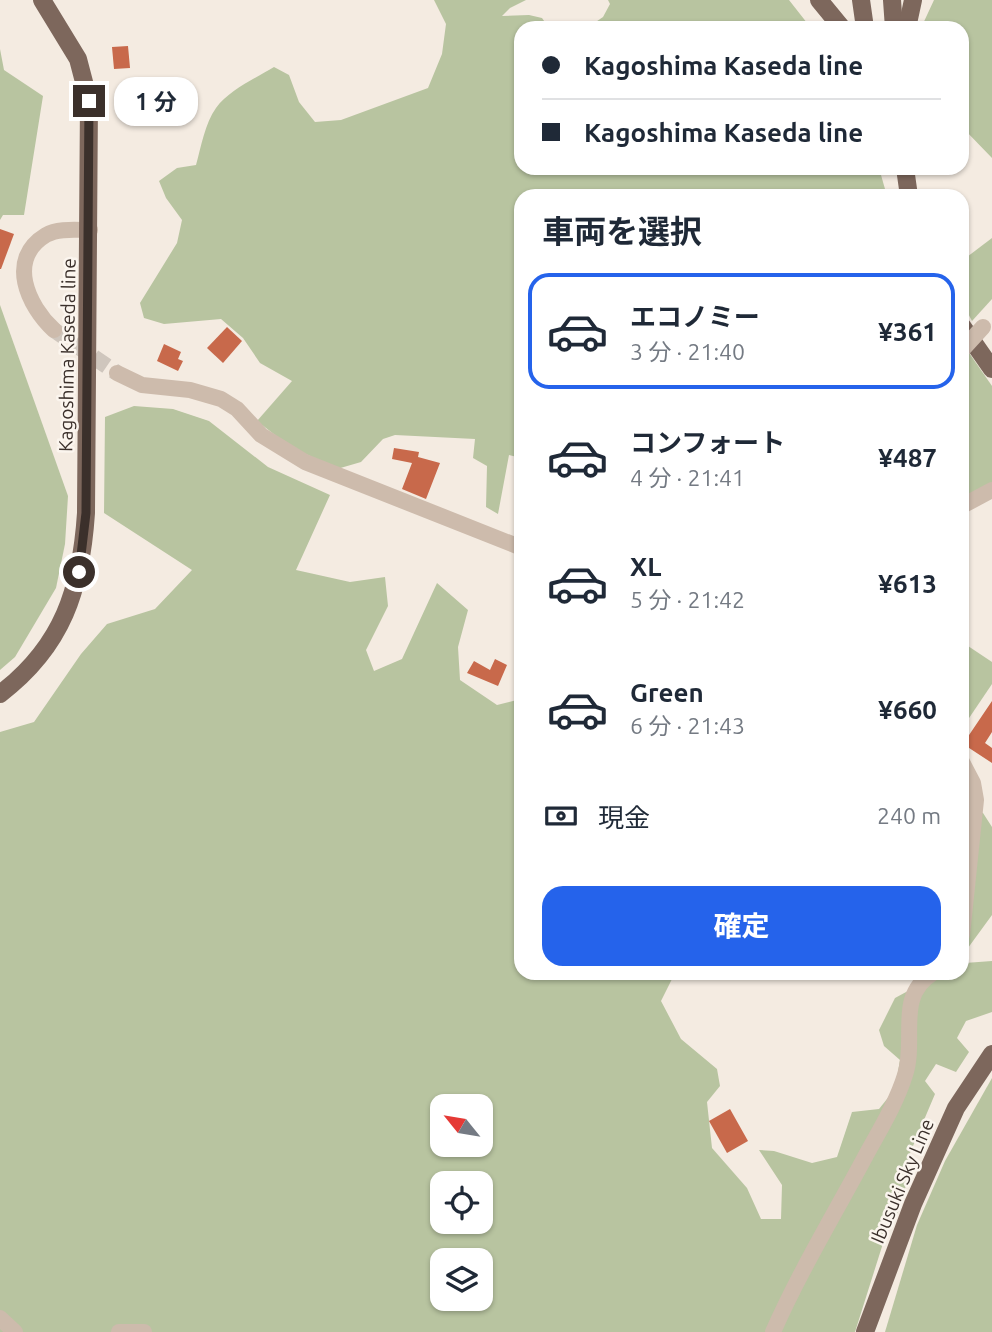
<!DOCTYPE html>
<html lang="ja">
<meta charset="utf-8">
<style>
:root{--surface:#fff;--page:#f2f2f3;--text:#1f2937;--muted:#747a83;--line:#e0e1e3;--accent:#2563eb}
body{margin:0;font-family:Ubuntu,"Noto Sans JP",sans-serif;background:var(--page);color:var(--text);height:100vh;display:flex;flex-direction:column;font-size:26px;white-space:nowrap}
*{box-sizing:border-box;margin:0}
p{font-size:23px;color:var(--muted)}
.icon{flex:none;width:38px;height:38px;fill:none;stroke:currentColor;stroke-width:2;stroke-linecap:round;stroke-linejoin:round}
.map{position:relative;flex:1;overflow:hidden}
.details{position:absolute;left:514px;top:189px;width:455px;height:791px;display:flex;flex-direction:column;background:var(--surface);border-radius:21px;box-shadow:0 2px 5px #0004}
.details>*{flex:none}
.top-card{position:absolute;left:514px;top:21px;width:455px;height:154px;border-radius:21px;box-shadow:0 2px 5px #0004;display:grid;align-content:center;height:154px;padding:0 28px;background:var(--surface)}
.needle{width:46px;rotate:300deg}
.buttons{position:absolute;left:430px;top:1094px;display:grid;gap:14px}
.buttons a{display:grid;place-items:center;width:63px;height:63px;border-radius:14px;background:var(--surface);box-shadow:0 2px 5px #0004;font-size:35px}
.end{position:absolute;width:32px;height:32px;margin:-16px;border:9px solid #3b302b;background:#fff;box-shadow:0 0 0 4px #fff}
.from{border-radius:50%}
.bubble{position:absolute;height:49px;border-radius:21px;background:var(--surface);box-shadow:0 2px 5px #0004;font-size:23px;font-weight:700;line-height:49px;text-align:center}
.top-card b{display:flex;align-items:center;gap:24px;height:66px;font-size:26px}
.top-card b+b{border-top:2px solid var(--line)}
.top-card i{width:18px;height:18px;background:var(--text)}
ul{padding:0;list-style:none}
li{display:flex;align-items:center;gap:21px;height:116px;margin:0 14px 10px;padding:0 14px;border:4px solid transparent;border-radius:21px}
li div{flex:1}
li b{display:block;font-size:26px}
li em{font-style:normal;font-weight:700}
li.on{border-color:var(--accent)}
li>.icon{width:63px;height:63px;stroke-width:1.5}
h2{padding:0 28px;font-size:32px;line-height:84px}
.pay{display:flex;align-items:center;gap:18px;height:77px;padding:0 28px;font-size:26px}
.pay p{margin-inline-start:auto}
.primary-button{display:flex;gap:14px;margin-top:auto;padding:14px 28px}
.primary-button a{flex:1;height:80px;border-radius:21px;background:var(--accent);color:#fff;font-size:28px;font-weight:700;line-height:80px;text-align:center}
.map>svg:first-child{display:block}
.green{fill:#b8c4a0;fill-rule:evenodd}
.building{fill:#c8694b}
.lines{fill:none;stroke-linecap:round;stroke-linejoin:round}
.minor-tunnel{stroke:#cfc6bd;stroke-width:16;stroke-dasharray:16 8;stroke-linecap:butt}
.minor{stroke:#cdbbac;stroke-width:16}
.major{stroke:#7d675c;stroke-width:18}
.minor-bridge{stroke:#cdbbac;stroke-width:16}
.route{stroke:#3b302b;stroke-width:9}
.labels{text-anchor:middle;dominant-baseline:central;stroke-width:5;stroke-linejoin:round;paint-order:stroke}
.street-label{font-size:19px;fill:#3b302b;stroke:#fbf5ee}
</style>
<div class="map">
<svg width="992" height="1332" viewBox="0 0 992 1332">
<rect width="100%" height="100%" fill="#f4ebe1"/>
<g class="green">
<path d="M434,0H526L510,8L502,16L529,15L542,18L549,28H522V168H879L887,196H522L521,458L509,455L498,514L486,507L487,466L473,458L475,439L395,435L383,439L361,462L337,469L289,446L257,421L292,381L260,363L243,338L221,319L164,324L144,318L140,303L177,243L182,220L166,198L159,181L177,168L196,165C201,147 205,123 216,108C229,90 256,78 274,67L289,75L299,102L315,122L341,120L428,88L442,54L446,24Z"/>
<path d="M608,0H789L811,28H587L603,17L610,4Z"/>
<path d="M934,0H992V158L963,128L962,28H921Z"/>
<path d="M0,49L4,70L43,96L24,215H3L0,220Z"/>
<path d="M992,238V299L972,321L963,304V260Z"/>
<path d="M0,305L68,496L65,544L56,588L15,657L0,670Z"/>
<path d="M967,350L992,386V483L962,499V357Z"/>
<path d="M134,406L173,409L209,421L268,467L330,495L296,570L350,582L385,577L388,606L366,650L374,671L402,659L437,583L468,610L458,647L460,680L497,705L521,699L522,973H675L661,1001L681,1039L717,1069L720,1086L707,1102L712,1148L747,1188L761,1219H781L782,1185L759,1150L774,1151L812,1163L837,1157L852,1112L879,1109L895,1089L900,1060L884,1046L879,1030L895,998L932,978L934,973H962L963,803L983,813L992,827V915L965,952V963L992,961V1012L966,1021L957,1038L969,1052L956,1072L936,1064L925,1081L935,1094L910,1153L906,1185L900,1208L885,1237L855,1332H0V732L34,722L81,654L107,624L155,609L192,570L104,513L105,417ZM443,1106H481V1144H443ZM443,1183H481V1222H443ZM443,1260H481V1298H443Z"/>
<path d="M962,642L992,662V684L963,727Z"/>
<path d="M992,1078V1332H885L917,1225L945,1161Z"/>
</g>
<g class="building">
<path d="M128,46L130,68L114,69L112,47Z"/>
<path d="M157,90L161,105L127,112L123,98Z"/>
<path d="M0,229L14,234L1,269H0Z"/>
<path d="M227,327L242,341L223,363L207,348Z"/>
<path d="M164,344L181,352L178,359L183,361L178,371L157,361Z"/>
<path d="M394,448L419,452L418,457L440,463L426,499L402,489L412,463L392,459Z"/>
<path d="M495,659L507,665L498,686L467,673L474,661L490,670Z"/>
<path d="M992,701V732L985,743L992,748V763L963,744Z"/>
<path d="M730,1109L748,1141L727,1153L709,1121Z"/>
</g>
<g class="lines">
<path class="minor-tunnel" d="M54,330L117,373"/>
<g class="minor">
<path d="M54,330C28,306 6,259 46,235C58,228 76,230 90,230"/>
<path d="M117,373L142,385L190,390L221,399L237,409L261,435L305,462L522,548"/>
<path d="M962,506L992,490"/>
<path d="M962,762L973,783L976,800L962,935"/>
<path d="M0,1318L15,1332"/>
<path d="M119,1332H144"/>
<path d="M773,1332C800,1271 834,1215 865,1157C879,1131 896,1104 905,1075C917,1039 895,996 933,973"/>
</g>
<g class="major">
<path d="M819,0L842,28"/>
<path d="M861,0L865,28"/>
<path d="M892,0L894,28"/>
<path d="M907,28L913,0"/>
<path d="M905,168L909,196"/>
<path d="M962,326L992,369"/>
<path d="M0,694C63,646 81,589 86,513L89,101L78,59L42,0"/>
<path d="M865,1332L913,1204L956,1108L992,1054"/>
</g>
<path class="minor-bridge" d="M962,350L983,327"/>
</g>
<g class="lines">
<path class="route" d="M79,572L86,513L89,101"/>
</g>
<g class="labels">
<g class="street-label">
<text transform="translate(67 355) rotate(-89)">Kagoshima Kaseda line</text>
<text transform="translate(902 1181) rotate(-67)">Ibusuki Sky Line</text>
</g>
</g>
</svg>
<div class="buttons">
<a><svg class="needle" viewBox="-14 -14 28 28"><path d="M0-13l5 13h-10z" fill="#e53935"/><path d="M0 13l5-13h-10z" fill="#747a83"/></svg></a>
<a><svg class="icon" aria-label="locate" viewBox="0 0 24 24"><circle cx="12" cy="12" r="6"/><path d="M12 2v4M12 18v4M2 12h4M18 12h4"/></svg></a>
<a><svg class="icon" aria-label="layers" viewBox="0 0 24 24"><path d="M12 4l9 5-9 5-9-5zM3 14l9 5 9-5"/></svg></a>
</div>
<i class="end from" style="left:79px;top:572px"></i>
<i class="end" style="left:89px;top:101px"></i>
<div class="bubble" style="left:114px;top:77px;width:84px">1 分</div>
<div class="top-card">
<b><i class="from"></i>Kagoshima Kaseda line</b>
<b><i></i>Kagoshima Kaseda line</b>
</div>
<section class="details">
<h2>車両を選択</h2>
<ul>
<li class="on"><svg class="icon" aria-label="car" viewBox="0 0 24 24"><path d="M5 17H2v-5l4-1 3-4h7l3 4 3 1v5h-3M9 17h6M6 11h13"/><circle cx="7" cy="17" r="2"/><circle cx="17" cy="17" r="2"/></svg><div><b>エコノミー</b><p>3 分 · 21:40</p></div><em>¥361</em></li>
<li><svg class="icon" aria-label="car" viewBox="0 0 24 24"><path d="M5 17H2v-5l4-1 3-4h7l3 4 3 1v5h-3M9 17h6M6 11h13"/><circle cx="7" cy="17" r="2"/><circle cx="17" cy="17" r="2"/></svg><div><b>コンフォート</b><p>4 分 · 21:41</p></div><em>¥487</em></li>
<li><svg class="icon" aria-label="car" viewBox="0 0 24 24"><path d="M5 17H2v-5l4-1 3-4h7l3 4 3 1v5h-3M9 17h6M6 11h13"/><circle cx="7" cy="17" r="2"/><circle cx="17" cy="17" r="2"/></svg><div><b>XL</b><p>5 分 · 21:42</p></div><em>¥613</em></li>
<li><svg class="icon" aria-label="car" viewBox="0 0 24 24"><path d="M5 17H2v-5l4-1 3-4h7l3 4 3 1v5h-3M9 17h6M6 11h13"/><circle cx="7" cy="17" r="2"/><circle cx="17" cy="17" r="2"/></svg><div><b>Green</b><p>6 分 · 21:43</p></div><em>¥660</em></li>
</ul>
<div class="pay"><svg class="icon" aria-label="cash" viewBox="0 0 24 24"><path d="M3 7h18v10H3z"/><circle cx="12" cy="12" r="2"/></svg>現金<p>240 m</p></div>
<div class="primary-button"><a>確定</a></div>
</section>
</div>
